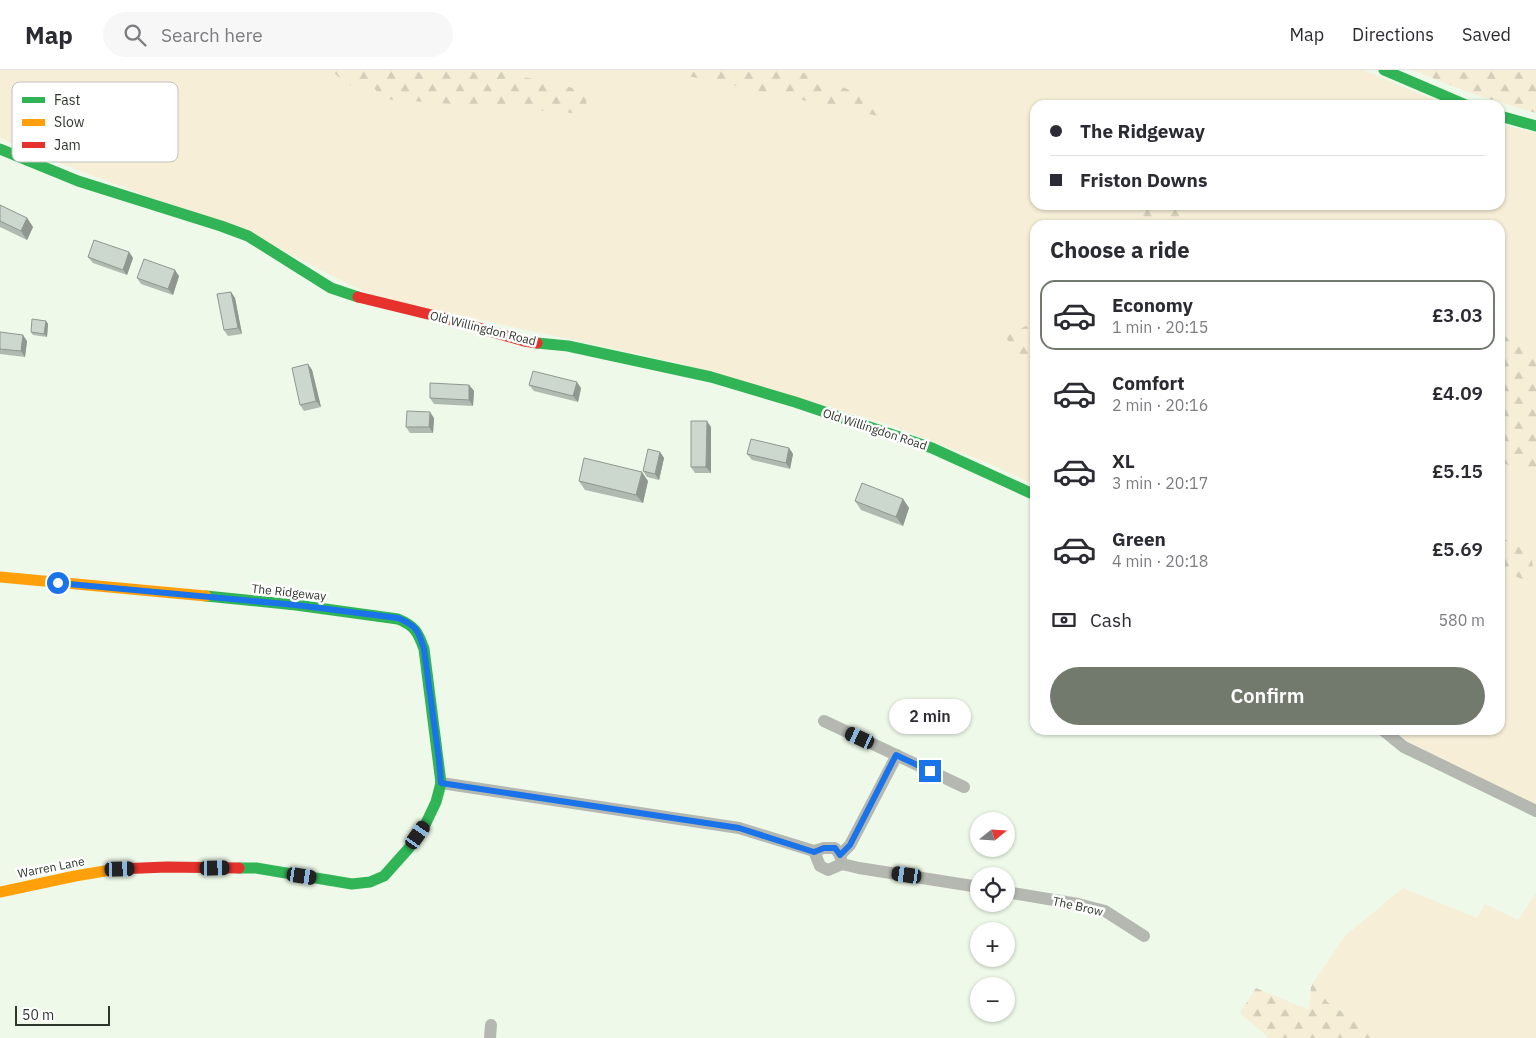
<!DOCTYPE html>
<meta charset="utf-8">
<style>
:root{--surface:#fff;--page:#f7f7f7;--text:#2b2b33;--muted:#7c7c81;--line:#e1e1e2;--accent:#727a6e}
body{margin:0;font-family:"IBM Plex Sans",sans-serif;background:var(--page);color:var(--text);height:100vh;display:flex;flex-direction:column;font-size:19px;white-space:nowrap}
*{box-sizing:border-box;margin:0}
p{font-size:16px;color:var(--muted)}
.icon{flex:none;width:28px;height:28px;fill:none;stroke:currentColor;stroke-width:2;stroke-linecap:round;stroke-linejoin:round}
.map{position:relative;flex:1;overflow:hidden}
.drawer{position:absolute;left:1030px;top:150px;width:475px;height:515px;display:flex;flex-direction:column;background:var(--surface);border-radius:15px;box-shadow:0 1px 4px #0004}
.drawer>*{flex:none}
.guide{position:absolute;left:1030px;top:30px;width:475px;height:110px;border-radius:15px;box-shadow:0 1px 4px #0004;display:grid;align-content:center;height:110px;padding:0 20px;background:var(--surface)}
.needle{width:32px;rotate:72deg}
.tools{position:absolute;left:970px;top:742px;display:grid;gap:10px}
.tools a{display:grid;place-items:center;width:45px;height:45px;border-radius:50%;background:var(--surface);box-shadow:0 1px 4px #0004;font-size:25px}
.scale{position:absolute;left:15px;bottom:12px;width:95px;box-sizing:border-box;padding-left:5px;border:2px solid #2f362b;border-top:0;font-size:14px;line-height:18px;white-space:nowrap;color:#2f362b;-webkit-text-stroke:4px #fff;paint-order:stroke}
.end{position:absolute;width:22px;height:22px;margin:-11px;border:6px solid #1a73e8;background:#fff;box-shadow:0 0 0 2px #fff}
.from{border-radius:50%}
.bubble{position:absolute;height:35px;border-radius:18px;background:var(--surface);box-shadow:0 1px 4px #0004;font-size:16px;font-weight:600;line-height:35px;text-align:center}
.car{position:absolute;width:15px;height:30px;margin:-15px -8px;border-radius:6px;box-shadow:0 0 4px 1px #0007;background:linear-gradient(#222 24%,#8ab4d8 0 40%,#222 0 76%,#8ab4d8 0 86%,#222 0)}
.guide b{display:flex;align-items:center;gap:18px;height:48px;font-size:19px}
.guide b+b{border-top:1px solid var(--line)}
.guide i{width:12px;height:12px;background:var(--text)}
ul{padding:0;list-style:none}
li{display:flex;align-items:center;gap:15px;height:70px;margin:0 10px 8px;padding:0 10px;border:2px solid transparent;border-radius:15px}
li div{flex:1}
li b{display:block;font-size:19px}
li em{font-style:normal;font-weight:600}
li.active{border-color:var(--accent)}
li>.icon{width:45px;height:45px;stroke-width:1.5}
h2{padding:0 20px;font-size:22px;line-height:60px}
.pay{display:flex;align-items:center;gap:12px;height:55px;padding:0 20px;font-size:19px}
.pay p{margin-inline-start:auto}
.action{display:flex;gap:10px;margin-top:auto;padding:10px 20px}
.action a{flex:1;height:58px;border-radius:30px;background:var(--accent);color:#fff;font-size:20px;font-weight:600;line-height:58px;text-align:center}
header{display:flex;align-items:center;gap:30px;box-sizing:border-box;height:70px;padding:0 25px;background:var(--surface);border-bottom:1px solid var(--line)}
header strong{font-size:24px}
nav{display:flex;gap:28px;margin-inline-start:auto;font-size:18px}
.search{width:350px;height:45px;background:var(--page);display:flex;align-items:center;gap:12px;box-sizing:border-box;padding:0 18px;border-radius:28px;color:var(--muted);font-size:19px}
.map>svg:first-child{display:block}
.green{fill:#f6eed7}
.forest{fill:url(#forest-firs)}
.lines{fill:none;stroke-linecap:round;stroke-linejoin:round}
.street{stroke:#b5b8b1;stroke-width:12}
.fast{stroke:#30b455;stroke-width:11}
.slow{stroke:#ff9f0a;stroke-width:11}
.jam{stroke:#e5322d;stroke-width:11}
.wall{fill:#afbab1}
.shaded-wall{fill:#8f9790}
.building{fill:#ccd8ce;stroke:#8f9790}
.route{stroke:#1a73e8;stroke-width:6}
.labels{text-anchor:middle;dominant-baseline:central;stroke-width:5;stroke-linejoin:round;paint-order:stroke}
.street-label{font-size:12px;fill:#2f362b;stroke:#fff}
.key{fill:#fff;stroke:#c1c3bf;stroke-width:1}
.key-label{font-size:14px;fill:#2f362b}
</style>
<header>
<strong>Map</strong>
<div class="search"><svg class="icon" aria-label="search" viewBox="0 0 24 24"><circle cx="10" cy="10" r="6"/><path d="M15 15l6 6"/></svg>Search here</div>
<nav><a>Map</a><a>Directions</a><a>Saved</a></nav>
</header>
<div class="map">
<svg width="1536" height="968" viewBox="0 0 1536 968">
<defs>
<pattern id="forest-firs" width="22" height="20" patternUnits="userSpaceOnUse" patternTransform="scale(1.25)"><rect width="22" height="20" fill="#f6eed7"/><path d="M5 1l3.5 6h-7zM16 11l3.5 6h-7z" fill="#d3cdb9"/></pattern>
</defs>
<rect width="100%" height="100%" fill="#eef9e9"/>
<g class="green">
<path d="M0,0H330L349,15L375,19L586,21L494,0H1363L1447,35H1035V135H1500V54L1536,63V283L1500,264V155H1035V251L1006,267L1029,294L1035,299V415L990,394L890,355L683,294L380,228L348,214L257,167L46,88L0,68Z"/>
<path d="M1500,384L1504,393L1536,410V506H1534L1531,483L1500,467Z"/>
<path d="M1500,500L1536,515V737L1409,672L1394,660H1500Z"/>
<path d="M1403,818L1477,848L1485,834L1518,850L1536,823V968H1382L1327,932L1315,910L1345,866Z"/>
</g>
<g class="forest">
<path d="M330,0H494L586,21L587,44L383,29L375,19L349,15Z"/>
<path d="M677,0H796L877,30L883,47L688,6Z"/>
<path d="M1412,0H1536V43L1473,24Z"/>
<path d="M1138,135H1172L1196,143L1191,155H1140Z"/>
<path d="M1035,251V299L1029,294L1005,267Z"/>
<path d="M1500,264L1536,283V410L1504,393L1500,384Z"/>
<path d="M1500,467L1531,483L1534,506H1536V515L1500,500Z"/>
<path d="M1315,910L1327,932L1382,968H1269L1240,943L1256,918L1309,940L1311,917Z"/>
</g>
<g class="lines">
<g class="street">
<path d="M824,651L964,717"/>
<path d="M1383,660L1404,677L1536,741"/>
<path d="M441,713L739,758L814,781L824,778H835L840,785L842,794L859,798L979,817"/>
<path d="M814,781L820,796L828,800L842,794"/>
<path d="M840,785L850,775L897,685"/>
<path d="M1006,822L1078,834L1105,841L1144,866"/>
<path d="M490,968L491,955"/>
</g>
<g class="fast">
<path d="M1384,0L1466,35"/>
<path d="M1500,46L1536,56"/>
<path d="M0,79L78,111L221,156L248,166L331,218L358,227"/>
<path d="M537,273L568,276L711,307L795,332L932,378L1035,425"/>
<path d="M206,526L296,535L398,549C415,556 418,562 424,579L441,713L436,732L426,753L409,778L384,806L370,812L352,814L256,798H239"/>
</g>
<g class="slow">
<path d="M0,507L206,526"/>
<path d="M0,822L75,806L117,799"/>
</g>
<g class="jam">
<path d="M358,227L444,248L524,271L537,273"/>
<path d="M117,799L167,797L239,798"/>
</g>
</g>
<g class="wall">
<path d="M0,135L27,148L33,157L27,170L0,157Z"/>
<path d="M129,182L133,188L127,205L93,193L88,187Z"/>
<path d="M179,206L173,225L141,214L137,208Z"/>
<path d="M231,222L235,228L242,264L228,266L224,260Z"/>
<path d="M46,251L48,254L47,267L33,265L31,262Z"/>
<path d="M0,262L27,271L25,287L0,284Z"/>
<path d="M308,294L312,300L321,337L304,341L300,335Z"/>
<path d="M469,315L474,321L473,336L434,334L430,328Z"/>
<path d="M529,315L581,318L578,332L534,321Z"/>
<path d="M434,348L433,363H410L406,357Z"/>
<path d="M711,357V403H695L691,397Z"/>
<path d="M789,378L793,384L790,399L752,390L747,384Z"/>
<path d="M660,382L664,388L659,410L647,407L643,401Z"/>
<path d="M579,411H648L643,433L585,420Z"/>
<path d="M903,429L909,438L903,456L861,440L855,431Z"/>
</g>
<g class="shaded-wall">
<path d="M27,148L33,157L27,170L21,161Z"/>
<path d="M129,182L133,188L127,205L123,200Z"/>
<path d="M175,200L179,206L173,225L168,219Z"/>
<path d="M231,222L235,228L242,264L238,258Z"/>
<path d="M46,251L48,254L47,267L44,264Z"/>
<path d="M23,265L27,271L25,287L21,281Z"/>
<path d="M308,294L312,300L321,337L316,331Z"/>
<path d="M577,312L581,318L578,332L573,326Z"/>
<path d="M469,315L474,321L473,336L469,330Z"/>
<path d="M430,342L434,348L433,363L429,357Z"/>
<path d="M707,351L711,357V403L706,397Z"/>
<path d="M789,378L793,384L790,399L786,393Z"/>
<path d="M660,382L664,388L659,410L655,404Z"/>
<path d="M642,402L648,411L643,433L636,425Z"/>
<path d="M903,429L909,438L903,456L896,447Z"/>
</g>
<g class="building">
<path d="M0,135L27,148L21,161L0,151Z"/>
<path d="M94,170L129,182L123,200L88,187Z"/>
<path d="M144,189L175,200L168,219L137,208Z"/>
<path d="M231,222L238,258L224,260L217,224Z"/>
<path d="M32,249L46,251L44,264L31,262Z"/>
<path d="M0,262L23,265L21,281L0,279Z"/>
<path d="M308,294L316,331L300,335L292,298Z"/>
<path d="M533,301L577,312L573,326L529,315Z"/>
<path d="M430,313L469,315V330L430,328Z"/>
<path d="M407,341L430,342L429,357H406Z"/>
<path d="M691,351H707L706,397H691Z"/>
<path d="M751,369L789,378L786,393L747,384Z"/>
<path d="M648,379L660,382L655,404L643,401Z"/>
<path d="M584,388L642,402L636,425L579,411Z"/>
<path d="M862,413L903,429L896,447L855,431Z"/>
</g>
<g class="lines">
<path class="route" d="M58,513L296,535L398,548C417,556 418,560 424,579L439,690L441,713L739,758L814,782L824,778H835L840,785L850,775L896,685L930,701"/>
</g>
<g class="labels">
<g class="street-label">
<text transform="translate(483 258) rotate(14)">Old Willingdon Road</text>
<text transform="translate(875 359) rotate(18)">Old Willingdon Road</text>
<text transform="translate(289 522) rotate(6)">The Ridgeway</text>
<text transform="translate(51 797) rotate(-11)">Warren Lane</text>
<text transform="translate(1078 836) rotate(13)">The Brow</text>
</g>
</g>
<rect x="12" y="12" width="166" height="80" rx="8" class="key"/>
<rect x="22" y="27" width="23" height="6" fill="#30b455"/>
<rect x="22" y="49" width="23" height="7" fill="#ff9f0a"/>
<rect x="22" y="72" width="23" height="6" fill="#e5322d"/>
<g class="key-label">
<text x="54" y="35">Fast</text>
<text x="54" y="57">Slow</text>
<text x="54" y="80">Jam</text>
</g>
</svg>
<div class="tools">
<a><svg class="needle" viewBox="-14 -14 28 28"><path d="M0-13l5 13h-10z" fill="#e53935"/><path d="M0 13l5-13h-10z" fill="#7c7c81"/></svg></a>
<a><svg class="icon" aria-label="locate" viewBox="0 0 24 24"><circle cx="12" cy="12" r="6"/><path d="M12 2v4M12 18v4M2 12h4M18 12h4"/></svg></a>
<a>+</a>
<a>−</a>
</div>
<div class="scale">50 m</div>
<i class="end from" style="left:58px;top:513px"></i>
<i class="end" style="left:930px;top:701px"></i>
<div class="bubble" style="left:889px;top:629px;width:82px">2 min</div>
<i class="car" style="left:860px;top:668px;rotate:295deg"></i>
<i class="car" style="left:418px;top:765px;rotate:35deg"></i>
<i class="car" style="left:215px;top:798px;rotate:89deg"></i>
<i class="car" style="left:120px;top:799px;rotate:88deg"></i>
<i class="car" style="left:907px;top:805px;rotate:278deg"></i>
<i class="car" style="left:302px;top:806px;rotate:99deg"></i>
<div class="guide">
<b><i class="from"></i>The Ridgeway</b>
<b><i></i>Friston Downs</b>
</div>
<section class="drawer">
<h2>Choose a ride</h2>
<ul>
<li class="active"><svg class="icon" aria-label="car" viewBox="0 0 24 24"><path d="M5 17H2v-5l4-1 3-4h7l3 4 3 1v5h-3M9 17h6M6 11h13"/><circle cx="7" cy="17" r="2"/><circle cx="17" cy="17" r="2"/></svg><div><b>Economy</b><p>1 min · 20:15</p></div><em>£3.03</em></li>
<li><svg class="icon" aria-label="car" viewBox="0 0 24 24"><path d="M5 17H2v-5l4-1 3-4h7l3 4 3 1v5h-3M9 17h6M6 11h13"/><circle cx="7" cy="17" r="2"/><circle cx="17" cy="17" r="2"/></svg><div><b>Comfort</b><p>2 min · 20:16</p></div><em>£4.09</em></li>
<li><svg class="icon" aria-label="car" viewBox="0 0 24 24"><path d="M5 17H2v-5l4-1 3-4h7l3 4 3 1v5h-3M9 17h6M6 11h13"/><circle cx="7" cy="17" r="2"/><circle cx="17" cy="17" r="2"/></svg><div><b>XL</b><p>3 min · 20:17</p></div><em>£5.15</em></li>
<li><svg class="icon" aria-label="car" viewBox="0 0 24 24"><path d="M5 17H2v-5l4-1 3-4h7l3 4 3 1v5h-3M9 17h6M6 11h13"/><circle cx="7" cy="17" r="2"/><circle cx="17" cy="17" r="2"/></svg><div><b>Green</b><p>4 min · 20:18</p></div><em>£5.69</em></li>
</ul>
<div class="pay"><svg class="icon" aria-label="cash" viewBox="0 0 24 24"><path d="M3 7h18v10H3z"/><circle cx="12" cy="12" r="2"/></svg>Cash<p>580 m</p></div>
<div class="action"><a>Confirm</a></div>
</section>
</div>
